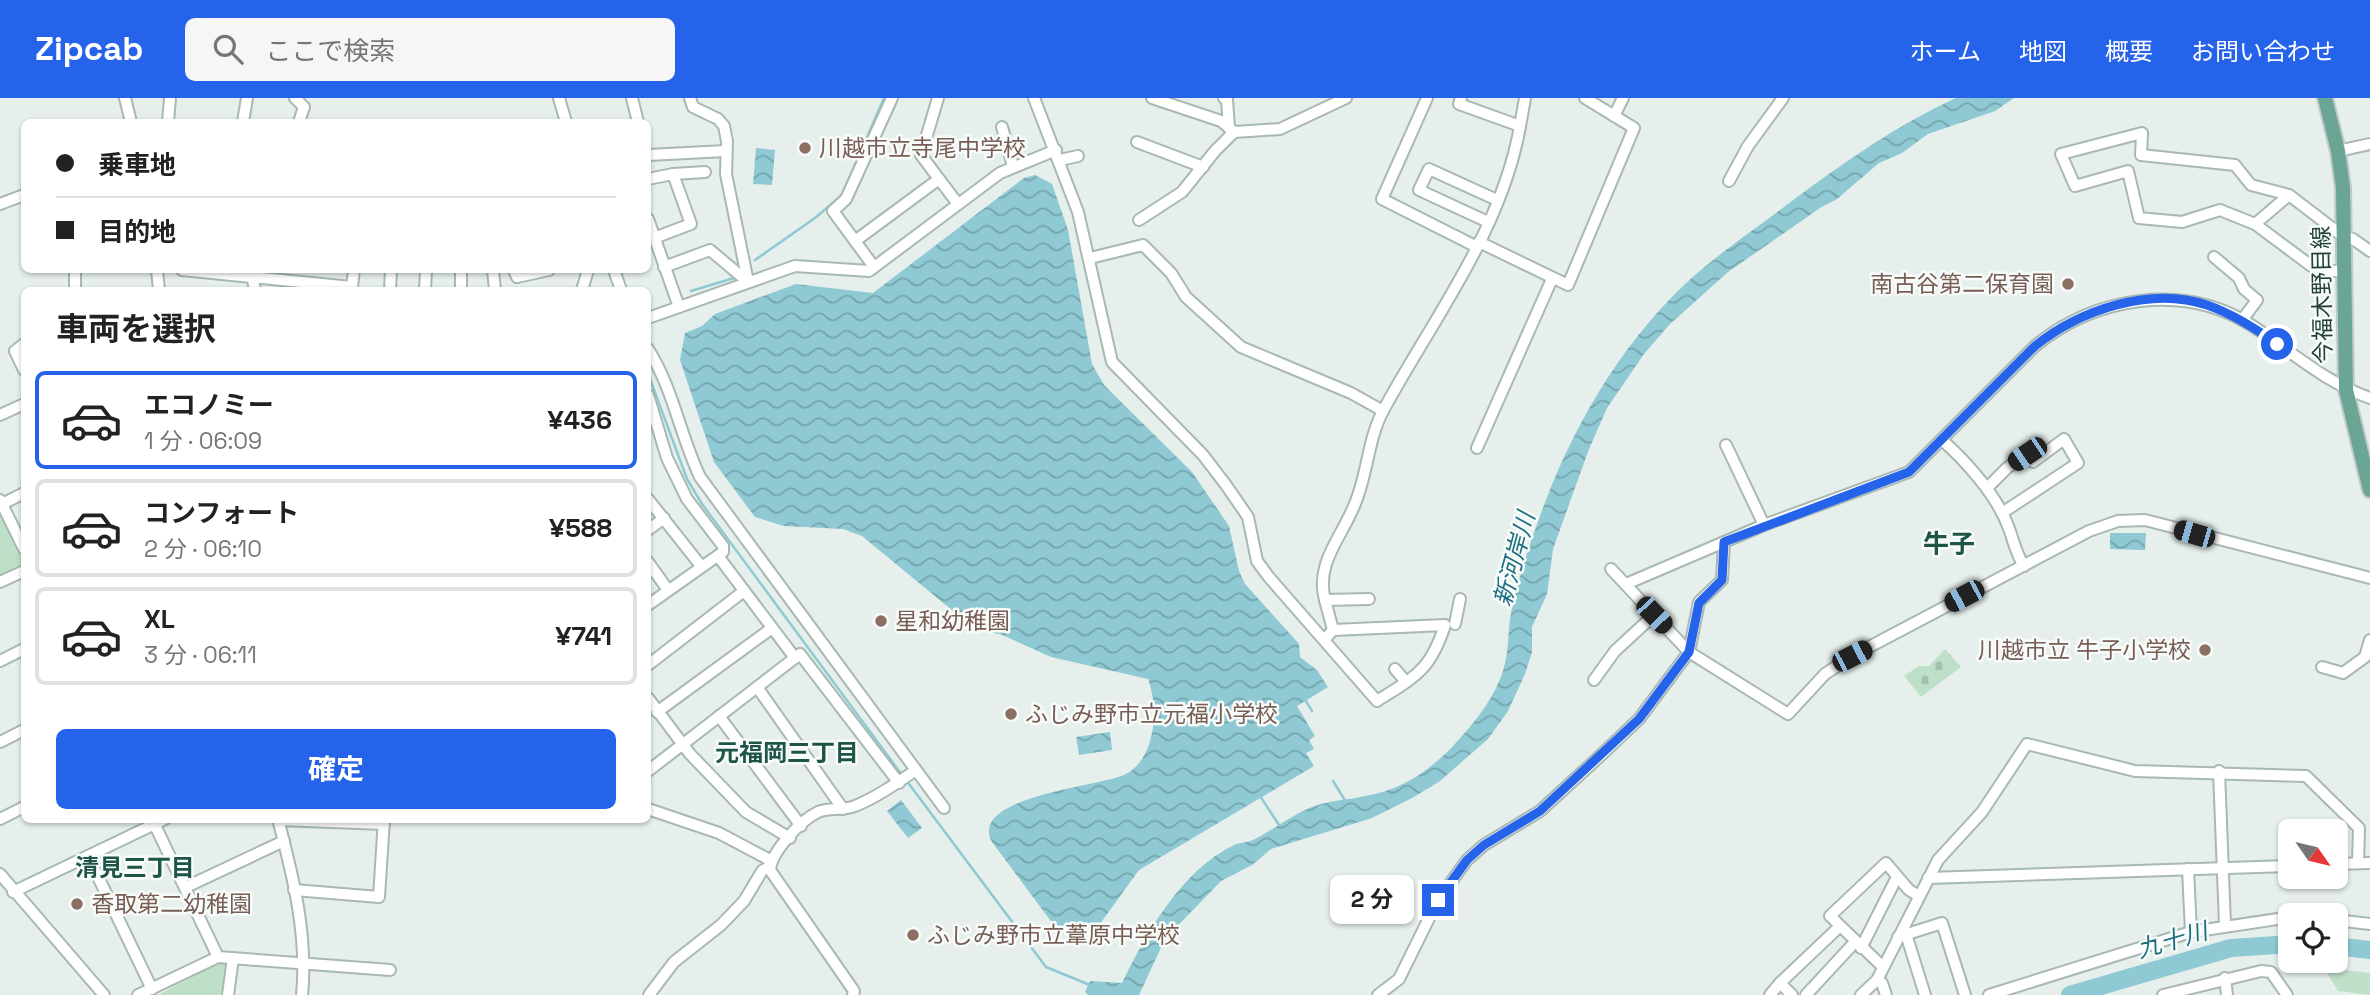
<!DOCTYPE html>
<html lang="ja">
<meta charset="utf-8">
<style>
:root{--surface:#fff;--page:#f6f6f6;--text:#222;--muted:#767676;--line:#e0e0e0;--accent:#2563eb}
body{margin:0;font-family:"Space Grotesk","Noto Sans JP",sans-serif;background:var(--page);color:var(--text);height:100vh;display:flex;flex-direction:column;font-size:26px;white-space:nowrap}
*{box-sizing:border-box;margin:0}
p{font-size:23px;color:var(--muted)}
.icon{flex:none;width:38px;height:38px;fill:none;stroke:currentColor;stroke-width:2;stroke-linecap:round;stroke-linejoin:round}
.map{position:relative;flex:1;overflow:hidden}
.side{position:absolute;left:21px;top:189px;width:630px;height:536px;display:flex;flex-direction:column;background:var(--surface);border-radius:10px;box-shadow:0 2px 5px #0004}
.side>*{flex:none}
.banner{position:absolute;left:21px;top:21px;width:630px;height:154px;border-radius:10px;box-shadow:0 2px 5px #0004;display:grid;align-content:center;height:154px;padding:0 35px;background:var(--surface)}
.needle{width:46px;rotate:124deg}
.controls{position:absolute;left:2278px;top:721px;display:grid;gap:14px}
.controls a{display:grid;place-items:center;width:70px;height:70px;border-radius:10px;background:var(--surface);box-shadow:0 2px 5px #0004;font-size:35px}
.end{position:absolute;width:32px;height:32px;margin:-16px;border:9px solid #2563eb;background:#fff;box-shadow:0 0 0 4px #fff}
.from{border-radius:50%}
.bubble{position:absolute;height:49px;border-radius:10px;background:var(--surface);box-shadow:0 2px 5px #0004;font-size:23px;font-weight:700;line-height:49px;text-align:center}
.car{position:absolute;width:21px;height:42px;margin:-21px -10px;border-radius:9px;box-shadow:0 0 5px 2px #0007;background:linear-gradient(#222 24%,#8ab4d8 0 40%,#222 0 76%,#8ab4d8 0 86%,#222 0)}
.banner b{display:flex;align-items:center;gap:24px;height:66px;font-size:26px}
.banner b+b{border-top:2px solid var(--line)}
.banner i{width:18px;height:18px;background:var(--text)}
ul{padding:0;list-style:none}
li{display:flex;align-items:center;gap:21px;height:98px;margin:0 14px 10px;padding:0 21px;border:4px solid var(--line);border-radius:10px}
li div{flex:1}
li b{display:block;font-size:26px}
li em{font-style:normal;font-weight:700}
li.active{border-color:var(--accent)}
li>.icon{width:63px;height:63px;stroke-width:1.5}
h2{padding:0 35px;font-size:32px;line-height:84px}
.action{display:flex;gap:14px;margin-top:auto;padding:14px 35px}
.action a{flex:1;height:80px;border-radius:10px;background:var(--accent);color:#fff;font-size:28px;font-weight:700;line-height:80px;text-align:center}
header{display:flex;align-items:center;gap:42px;box-sizing:border-box;height:98px;padding:0 35px;background:var(--accent);color:#fff}
header strong{font-size:33px}
nav{display:flex;gap:38px;margin-inline-start:auto;font-size:24px}
.search{width:490px;height:63px;background:var(--page);display:flex;align-items:center;gap:18px;box-sizing:border-box;padding:0 24px;border-radius:10px;color:var(--muted);font-size:26px}
.map>svg:first-child{display:block}
.green{fill:#bfe0c8}
.cemetery{fill:url(#cemetery-stones)}
.water{fill:url(#water-waves)}
.lines{fill:none;stroke-linecap:round;stroke-linejoin:round}
.stream{stroke:#8ec9d4;stroke-width:2.5}
.river{stroke:#8ec9d4;stroke-width:18}
.minor-casing{stroke:#a8b8b2;stroke-width:14}
.major-casing{stroke:#c2cac8;stroke-width:18}
.minor{stroke:#fff;stroke-width:10}
.major{stroke:#6aa596;stroke-width:14}
.route{stroke:#2563eb;stroke-width:9}
.education-dot{fill:#8d6e63;stroke:#f7fbf9;stroke-width:2.5}
.labels{text-anchor:middle;dominant-baseline:central;stroke-width:5;stroke-linejoin:round;paint-order:stroke}
.education-label{font-size:23px;fill:#785e54;stroke:#f7fbf9;text-anchor:start}
.street-label{font-size:23px;fill:#24423a;stroke:#f7fbf9}
.water-label{font-size:24px;font-style:italic;fill:#1c6f80;stroke:#f7fbf9}
.neighbourhood-label{font-size:24px;font-weight:bold;fill:#1f5548;stroke:#f7fbf9}
.quarter-label{font-size:26px;font-weight:bold;fill:#1f5548;stroke:#f7fbf9}
</style>
<header>
<strong>Zipcab</strong>
<div class="search"><svg class="icon" aria-label="search" viewBox="0 0 24 24"><circle cx="10" cy="10" r="6"/><path d="M15 15l6 6"/></svg>ここで検索</div>
<nav><a>ホーム</a><a>地図</a><a>概要</a><a>お問い合わせ</a></nav>
</header>
<div class="map">
<svg width="2370" height="897" viewBox="0 0 2370 897">
<defs>
<pattern id="cemetery-stones" width="16" height="16" patternUnits="userSpaceOnUse" patternTransform="scale(1.75)"><rect width="16" height="16" fill="#bfe0c8"/><path d="M2 7V4a2 2 0 0 1 4 0v3zM10 15v-3a2 2 0 0 1 4 0v3z" fill="#a4c1ad"/></pattern>
<pattern id="water-waves" width="16" height="10" patternUnits="userSpaceOnUse" patternTransform="scale(1.75)"><rect width="16" height="10" fill="#8ec9d4"/><path d="M0 5q4-4 8 0t8 0" fill="none" stroke="#74a5ad"/></pattern>
</defs>
<rect width="100%" height="100%" fill="#e6efeb"/>
<g class="green">
<path d="M0,416L24,465L0,478Z"/>
<path d="M219,864L227,866L224,897H158Z"/>
<path d="M2324,870L2370,875V897L2338,893Z"/>
</g>
<path class="cemetery" d="M1945,551L1961,569L1921,599L1904,578L1919,568H1929Z"/>
<g class="water">
<path d="M1956,0H2014L1995,13L1928,36L1902,55L1879,65L1837,101L1820,110L1728,174L1669,227L1644,256L1607,310L1589,351L1553,451L1547,496L1532,529V554L1525,576L1508,613L1488,641L1440,683L1412,700L1372,720L1271,751L1252,767L1221,783L1165,841L1139,897H1088L1085,894L1090,883L1122,885C1147,834 1181,773 1234,747C1240,744 1247,745 1253,742C1274,732 1292,716 1315,708C1331,702 1349,702 1365,698C1401,692 1428,674 1453,648C1476,623 1499,596 1506,561C1509,544 1508,528 1512,510C1519,479 1529,448 1540,418C1570,334 1617,252 1681,190C1715,157 1756,131 1793,102C1845,64 1897,27 1956,0Z"/>
<path d="M756,50L775,52L772,87L753,86Z"/>
<path d="M1035,77L1052,86L1068,132L1092,266L1104,287L1192,374L1229,428L1239,473L1245,486L1299,546L1300,559L1317,572L1328,589L1297,608L1315,638L1309,642L1314,651L1306,655L1314,668L1139,772L1097,830H1056L992,744C967,699 1100,688 1124,677C1156,662 1159,610 1148,581L1051,559L1000,536L976,532L862,438L843,431L784,428L755,419L714,364L680,262L685,235L702,228L715,216L796,186L873,195L1024,80Z"/>
<path d="M2110,435H2146L2145,452L2110,451Z"/>
<path d="M1110,634L1112,652L1079,657L1076,639Z"/>
<path d="M901,702L922,730L908,740L887,713Z"/>
</g>
<g class="lines">
<g class="stream">
<path d="M755,162L815,120L842,97L884,0"/>
<path d="M691,193L734,180"/>
<path d="M650,281L687,381L702,406L902,677"/>
<path d="M1304,600L1312,613"/>
<path d="M906,682L1046,869L1090,887"/>
<path d="M1333,683L1346,704"/>
<path d="M1260,698L1279,727"/>
</g>
<g class="river">
<path d="M2336,848L2370,852"/>
<path d="M2070,897L2231,850L2291,846"/>
</g>
<defs>
<g id="minor">
<path d="M125,0L131,24"/>
<path d="M295,0L304,9L299,24"/>
<path d="M559,0L566,24"/>
<path d="M632,0L638,24"/>
<path d="M690,0L693,9L718,21L724,28L727,43L726,76L748,184"/>
<path d="M938,0L921,57L939,81"/>
<path d="M1034,0L1078,114L1112,264L1203,357L1226,387L1248,419L1257,463L1268,478L1377,603C1416,578 1430,573 1445,527L1333,532L1324,542"/>
<path d="M1152,0L1221,23L1234,34L1280,31L1346,0"/>
<path d="M1224,0L1227,2L1229,30"/>
<path d="M1427,0L1382,101L1477,149"/>
<path d="M1614,18L1623,0"/>
<path d="M168,24L170,0"/>
<path d="M243,24L247,0"/>
<path d="M1520,28L1525,0"/>
<path d="M1002,29L1013,68"/>
<path d="M1137,44L1203,69"/>
<path d="M2338,53L2370,46"/>
<path d="M648,57L726,53"/>
<path d="M1060,62L1078,58"/>
<path d="M673,76L705,74"/>
<path d="M648,81L673,76L691,126L654,140"/>
<path d="M1729,83L1748,48L1783,0"/>
<path d="M0,106L24,97"/>
<path d="M648,121L679,209"/>
<path d="M1139,122L1182,94L1215,53L1234,34"/>
<path d="M1488,124L1419,92L1429,71L1497,102"/>
<path d="M2255,126L2289,97"/>
<path d="M855,143L939,81L958,106"/>
<path d="M1479,144L1568,187L1634,30L1585,0"/>
<path d="M2214,159L2239,180L2244,191L2257,202L2242,222"/>
<path d="M1090,160L1143,147L1171,175L1186,199L1241,249L1351,295L1383,313"/>
<path d="M664,169L710,152L748,184"/>
<path d="M874,169L833,113L846,101L892,0"/>
<path d="M75,172V192"/>
<path d="M157,172L159,192"/>
<path d="M182,172L352,189V192"/>
<path d="M461,172V192"/>
<path d="M493,172L495,192"/>
<path d="M514,172L517,179L549,172"/>
<path d="M614,172L621,192"/>
<path d="M2345,173H2318L2255,126L2220,112L2182,124L2139,120L2128,73L2075,88L2061,56L2142,35L2141,57L2235,67L2251,87L2289,97L2344,139L2353,141L2370,153"/>
<path d="M252,177L255,192"/>
<path d="M352,189L354,172"/>
<path d="M390,192L391,172"/>
<path d="M425,192L426,172"/>
<path d="M582,192L588,172"/>
<path d="M648,220L795,168L869,173L1000,75L1056,52"/>
<path d="M24,246L15,253L24,272"/>
<path d="M648,251C673,290 680,337 700,379L944,710"/>
<path d="M648,297L667,360L687,401L723,448V454L648,507"/>
<path d="M0,317L24,306"/>
<path d="M1942,342C1966,363 1997,398 2008,428C2014,443 2015,454 2024,468"/>
<path d="M1726,347L1764,427"/>
<path d="M1477,350L1552,181"/>
<path d="M1987,390L2007,370L2027,356L2033,364L2064,341L2078,365L2002,415"/>
<path d="M648,401L701,468"/>
<path d="M0,402L24,451"/>
<path d="M0,407L24,395"/>
<path d="M648,432L664,420"/>
<path d="M718,458L795,560"/>
<path d="M648,464L668,492"/>
<path d="M1611,471L1689,554"/>
<path d="M0,484L24,473"/>
<path d="M1626,486L1764,427L1909,374L2035,248C2095,199 2183,184 2251,227C2291,253 2324,284 2370,300"/>
<path d="M1325,502C1315,466 1341,440 1354,408C1368,377 1367,342 1384,311C1433,221 1502,132 1520,28L1459,6L1461,0"/>
<path d="M1455,526L1460,501"/>
<path d="M1333,532L1325,502L1369,501"/>
<path d="M1689,554L1699,504L1722,482L1724,444"/>
<path d="M0,563L24,551"/>
<path d="M648,567L744,493"/>
<path d="M2322,569L2343,575L2365,559L2370,542"/>
<path d="M1395,571L1406,584"/>
<path d="M1594,582L1615,553L1654,517"/>
<path d="M757,589L843,711"/>
<path d="M648,600L690,656L746,714L790,740"/>
<path d="M657,614L772,530"/>
<path d="M719,618L801,728"/>
<path d="M0,644L24,632"/>
<path d="M648,673L800,556L899,685"/>
<path d="M2219,673L2225,827"/>
<path d="M648,711L719,735L770,762"/>
<path d="M0,721L24,709"/>
<path d="M152,721L218,859"/>
<path d="M278,721C293,778 308,838 302,897"/>
<path d="M279,722L384,726"/>
<path d="M88,758L152,891"/>
<path d="M2336,766L2370,765"/>
<path d="M2188,771L2191,834"/>
<path d="M0,776L104,897"/>
<path d="M1928,780L2291,768"/>
<path d="M186,789L284,743"/>
<path d="M294,792L379,799L384,721"/>
<path d="M13,794L165,721"/>
<path d="M2336,822L2370,826"/>
<path d="M1906,836L1925,897"/>
<path d="M1898,839L1942,825L1965,897"/>
<path d="M1861,850L1897,779"/>
<path d="M1883,869L1830,818L1886,765L1909,792L1919,798"/>
<path d="M2225,880L2227,897"/>
<path d="M1877,882L1882,885L1886,897"/>
<path d="M138,897L218,859L390,872"/>
<path d="M228,897L233,860"/>
<path d="M649,897L674,864L721,827L744,803L762,773L770,768"/>
<path d="M853,897L854,893L770,772C771,754 801,722 818,714C829,709 843,713 855,708C877,699 897,685 916,672"/>
<path d="M1378,897L1399,881L1438,802L1467,762L1484,747L1540,713L1600,658L1639,621L1689,554L1788,616L1825,576L1852,558L2089,433L2118,423L2145,422L2370,480"/>
<path d="M1770,897L1780,885"/>
<path d="M1792,897L1780,885L1840,828"/>
<path d="M1806,897L1855,844"/>
<path d="M1861,897L1877,882L1938,762L1982,714L2027,646L2135,673L2306,678L2359,730L2358,765"/>
<path d="M1989,897L2191,834L2291,819"/>
<path d="M2163,897L2261,873L2271,874L2287,897"/>
</g>
<path id="major" d="M2325,0L2338,53L2343,90L2346,292L2370,392"/>
</defs>
<use href="#minor" class="minor-casing"/>
<use href="#major" class="major-casing"/>
<use href="#minor" class="minor"/>
<use href="#major" class="major"/>
</g>
<g class="lines">
<path class="route" d="M1438,802L1467,762L1484,747L1540,713L1639,621L1689,554L1699,505L1722,482L1724,444L1909,374L2035,248C2080,212 2150,188 2207,207C2233,216 2255,230 2277,246"/>
</g>
<g class="education-dot">
<circle cx="805" cy="50" r="7"/>
<circle cx="2068" cy="186" r="7"/>
<circle cx="881" cy="523" r="7"/>
<circle cx="2205" cy="552" r="7"/>
<circle cx="1011" cy="616" r="7"/>
<circle cx="77" cy="806" r="7"/>
<circle cx="913" cy="837" r="7"/>
</g>
<g class="labels">
<g class="education-label">
<text x="819" y="50">川越市立寺尾中学校</text>
<text x="2054" y="186" text-anchor="end">南古谷第二保育園</text>
<text x="895" y="523">星和幼稚園</text>
<text x="2191" y="552" text-anchor="end">川越市立 牛子小学校</text>
<text x="1025" y="616">ふじみ野市立元福小学校</text>
<text x="91" y="806">香取第二幼稚園</text>
<text x="927" y="837">ふじみ野市立葦原中学校</text>
</g>
<g class="street-label">
<text transform="translate(2322 197) rotate(-91)">今福木野目線</text>
</g>
<g class="water-label">
<text transform="translate(1514 461) rotate(-75)">新河岸川</text>
<text transform="translate(2172 842) rotate(-16)">九十川</text>
</g>
<g class="neighbourhood-label">
<text x="787" y="654">元福岡三丁目</text>
<text x="135" y="769">清見三丁目</text>
</g>
<g class="quarter-label">
<text x="1949" y="446">牛子</text>
</g>
</g>
</svg>
<div class="controls">
<a><svg class="needle" viewBox="-14 -14 28 28"><path d="M0-13l5 13h-10z" fill="#e53935"/><path d="M0 13l5-13h-10z" fill="#767676"/></svg></a>
<a><svg class="icon" aria-label="locate" viewBox="0 0 24 24"><circle cx="12" cy="12" r="6"/><path d="M12 2v4M12 18v4M2 12h4M18 12h4"/></svg></a>
</div>
<i class="end from" style="left:2277px;top:246px"></i>
<i class="end" style="left:1438px;top:802px"></i>
<div class="bubble" style="left:1330px;top:777px;width:84px">2 分</div>
<i class="car" style="left:2027px;top:356px;rotate:236deg"></i>
<i class="car" style="left:2194px;top:436px;rotate:286deg"></i>
<i class="car" style="left:1964px;top:498px;rotate:242deg"></i>
<i class="car" style="left:1654px;top:517px;rotate:136deg"></i>
<i class="car" style="left:1852px;top:558px;rotate:63deg"></i>
<div class="banner">
<b><i class="from"></i>乗車地</b>
<b><i></i>目的地</b>
</div>
<section class="side">
<h2>車両を選択</h2>
<ul>
<li class="active"><svg class="icon" aria-label="car" viewBox="0 0 24 24"><path d="M5 17H2v-5l4-1 3-4h7l3 4 3 1v5h-3M9 17h6M6 11h13"/><circle cx="7" cy="17" r="2"/><circle cx="17" cy="17" r="2"/></svg><div><b>エコノミー</b><p>1 分 · 06:09</p></div><em>¥436</em></li>
<li><svg class="icon" aria-label="car" viewBox="0 0 24 24"><path d="M5 17H2v-5l4-1 3-4h7l3 4 3 1v5h-3M9 17h6M6 11h13"/><circle cx="7" cy="17" r="2"/><circle cx="17" cy="17" r="2"/></svg><div><b>コンフォート</b><p>2 分 · 06:10</p></div><em>¥588</em></li>
<li><svg class="icon" aria-label="car" viewBox="0 0 24 24"><path d="M5 17H2v-5l4-1 3-4h7l3 4 3 1v5h-3M9 17h6M6 11h13"/><circle cx="7" cy="17" r="2"/><circle cx="17" cy="17" r="2"/></svg><div><b>XL</b><p>3 分 · 06:11</p></div><em>¥741</em></li>
</ul>
<div class="action"><a>確定</a></div>
</section>
</div>
